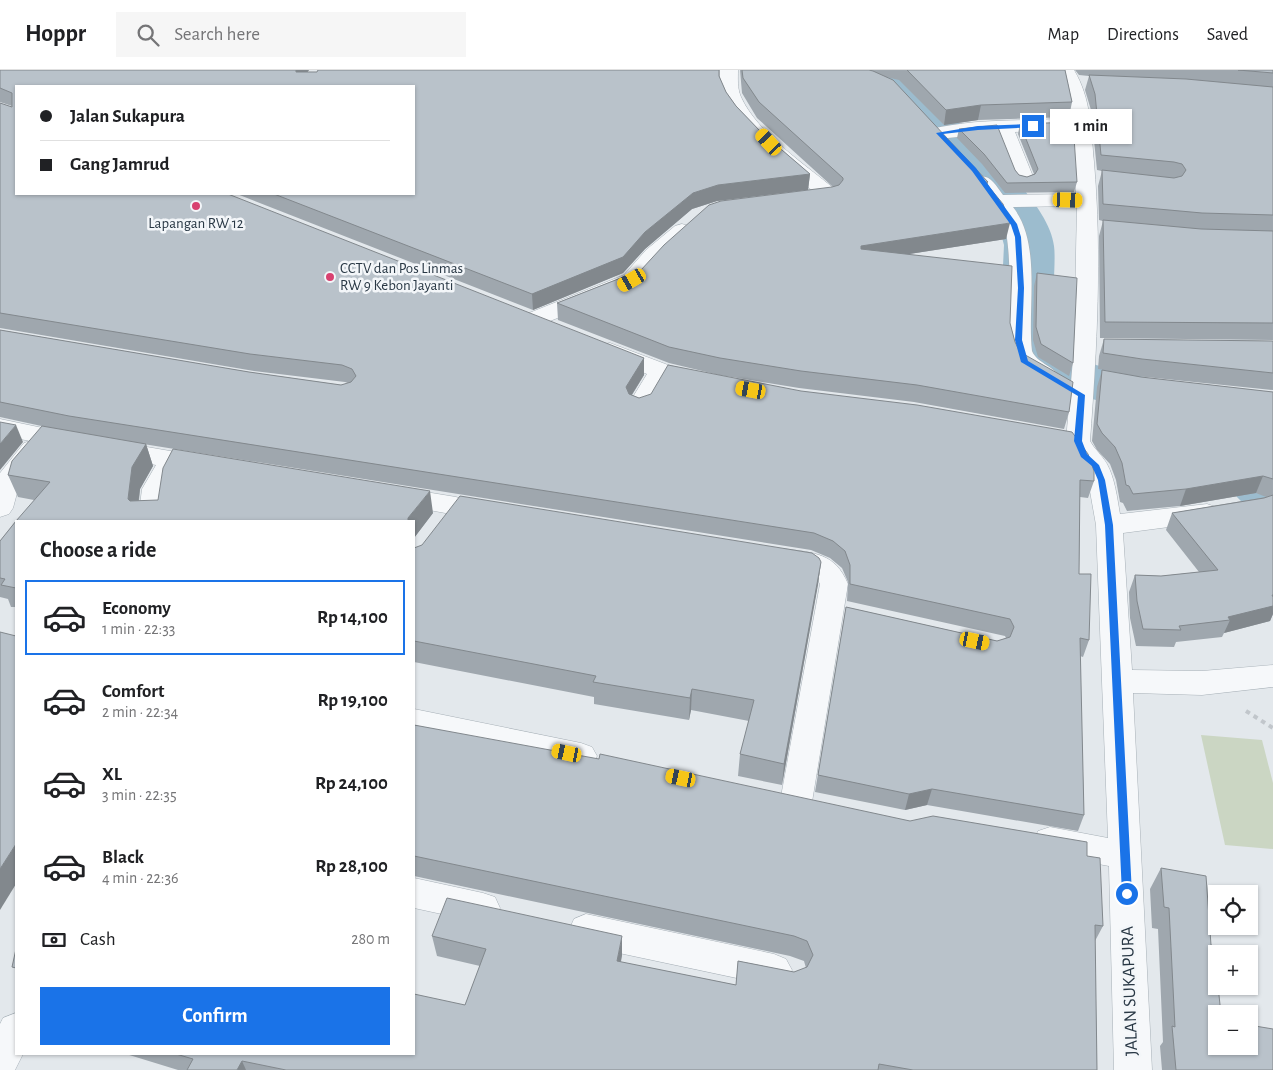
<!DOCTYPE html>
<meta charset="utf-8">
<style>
:root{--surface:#fff;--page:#f6f6f6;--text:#202124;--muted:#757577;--line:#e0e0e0;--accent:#1a73e8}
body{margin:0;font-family:"Alegreya Sans",sans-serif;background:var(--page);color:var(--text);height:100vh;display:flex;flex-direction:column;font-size:19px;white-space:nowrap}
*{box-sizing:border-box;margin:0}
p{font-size:16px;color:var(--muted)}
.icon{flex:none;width:28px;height:28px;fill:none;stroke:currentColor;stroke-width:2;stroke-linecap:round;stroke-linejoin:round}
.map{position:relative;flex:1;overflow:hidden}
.side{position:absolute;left:15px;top:450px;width:400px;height:535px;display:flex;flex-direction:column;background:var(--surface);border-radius:0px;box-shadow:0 1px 4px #0004}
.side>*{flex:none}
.hud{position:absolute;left:15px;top:15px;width:400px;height:110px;border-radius:0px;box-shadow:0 1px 4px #0004;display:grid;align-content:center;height:110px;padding:0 25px;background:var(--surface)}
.controls{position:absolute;left:1208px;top:815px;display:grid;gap:10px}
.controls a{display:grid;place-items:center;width:50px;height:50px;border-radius:0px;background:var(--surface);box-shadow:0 1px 4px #0004;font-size:25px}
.end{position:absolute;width:22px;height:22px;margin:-11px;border:6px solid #1a73e8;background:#fff;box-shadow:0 0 0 2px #fff}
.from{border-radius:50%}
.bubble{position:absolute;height:35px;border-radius:0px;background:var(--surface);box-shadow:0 1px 4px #0004;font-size:16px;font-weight:600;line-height:35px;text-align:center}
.car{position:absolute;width:15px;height:30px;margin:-15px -8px;border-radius:6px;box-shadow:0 0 4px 1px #0007;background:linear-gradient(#f5c518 24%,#345 0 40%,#f5c518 0 76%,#345 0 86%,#f5c518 0)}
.hud b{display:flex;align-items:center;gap:18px;height:48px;font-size:19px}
.hud b+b{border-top:1px solid var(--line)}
.hud i{width:12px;height:12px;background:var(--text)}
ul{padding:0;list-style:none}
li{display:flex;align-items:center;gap:15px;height:75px;margin:0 10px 8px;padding:0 15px;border:2px solid transparent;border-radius:0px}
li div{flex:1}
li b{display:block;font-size:19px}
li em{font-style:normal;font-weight:600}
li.current{border-color:var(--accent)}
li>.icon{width:45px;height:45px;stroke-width:1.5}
h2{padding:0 25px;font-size:22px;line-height:60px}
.pay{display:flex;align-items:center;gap:12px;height:55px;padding:0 25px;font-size:19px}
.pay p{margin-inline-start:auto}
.button{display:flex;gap:10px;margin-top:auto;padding:10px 25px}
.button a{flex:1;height:58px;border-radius:0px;background:var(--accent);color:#fff;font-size:20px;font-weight:600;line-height:58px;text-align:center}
header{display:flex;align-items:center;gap:30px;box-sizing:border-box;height:70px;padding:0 25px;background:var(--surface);border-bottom:1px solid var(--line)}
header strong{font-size:24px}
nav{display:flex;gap:28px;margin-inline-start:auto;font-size:18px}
.search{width:350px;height:45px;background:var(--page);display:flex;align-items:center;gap:12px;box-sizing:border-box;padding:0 18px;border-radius:0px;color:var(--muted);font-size:19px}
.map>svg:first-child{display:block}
.green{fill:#cbd6c3}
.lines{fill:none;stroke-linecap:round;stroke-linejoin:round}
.river{fill:#9cbcce;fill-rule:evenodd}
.street-casing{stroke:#a7b0b7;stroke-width:1}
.path{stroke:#c1c6cb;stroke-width:4;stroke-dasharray:4.5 4.5;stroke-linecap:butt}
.street{fill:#f6f8fa;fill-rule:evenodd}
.wall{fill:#9fa7ae}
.shaded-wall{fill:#82888d}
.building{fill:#b9c2ca;stroke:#82888d}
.route{fill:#1a73e8}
.poi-dot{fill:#d84170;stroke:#f3f6f9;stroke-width:2}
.labels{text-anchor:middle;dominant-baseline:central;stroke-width:5;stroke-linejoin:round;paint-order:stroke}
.far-poi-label{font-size:15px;fill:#293845;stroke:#f3f6f9}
.street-label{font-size:18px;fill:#293845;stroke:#f3f6f9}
</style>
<header>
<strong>Hoppr</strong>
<div class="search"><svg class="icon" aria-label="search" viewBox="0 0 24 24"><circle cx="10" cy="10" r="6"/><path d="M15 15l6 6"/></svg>Search here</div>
<nav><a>Map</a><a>Directions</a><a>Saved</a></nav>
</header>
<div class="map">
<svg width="1273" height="1000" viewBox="0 0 1273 1000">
<rect width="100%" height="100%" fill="#e3e8ec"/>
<path class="green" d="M1201,665L1262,670L1273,713V779L1225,775Z"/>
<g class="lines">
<path class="river" d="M811,0H902C926,6 935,28 951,45C981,76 1049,133 1054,176C1057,198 1047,263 1059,278L1096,295L1255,335L1264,340L1273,350V447L1251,441L1237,427L1219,395L1220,365L1214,361L1058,320L1039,313L1019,302L1002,276L1000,259L1004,175L1000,160L987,137L960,105L920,64L886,22L817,9Z"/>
<defs>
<g id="street">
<path d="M720,0H738C738,9 737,18 741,27C758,64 806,95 837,121L840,125L837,129L803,134L796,132L793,128L796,124L813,121C785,98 731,58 721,23C719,16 720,8 720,0Z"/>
<path d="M1056,0H1074C1091,28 1091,60 1094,92C1102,185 1097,278 1090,371C1095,380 1102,385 1107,394C1115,409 1117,427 1120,444L1207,434L1216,437L1220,443L1216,449L1207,452L1123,463L1132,600L1202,601L1273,595V617L1202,625L1133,623L1152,1000H1114L1109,796L1050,785L1038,781L1034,771L1038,761L1050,757L1108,768L1096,455L1088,410L1084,399L1071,385L1066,371L1074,277L1077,136L1013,137C1042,174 1027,237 1032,281C1037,293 1052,295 1059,306L1055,311C1037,316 1013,300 1008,281C1005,267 1008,249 1009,235C1010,212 1010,185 1006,162C1002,143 983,127 972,111L975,107C990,103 995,114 1003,125L1076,124C1074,83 1077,36 1056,0Z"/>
<path d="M1057,49L1064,51L1066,55L1064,59L1015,62L1034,109L1031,113L1024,115L1017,113L1014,109L996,63L938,69L931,67L928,63L931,59C972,49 1016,51 1057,49Z"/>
<path d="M682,154L689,156L692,160L662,190L640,215L540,255L532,257L524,255L521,250L524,245L624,205L646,180L675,156Z"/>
<path d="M610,273L668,295L710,305L714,310L710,315L702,317L667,310L649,340L640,343L631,340L628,335L647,304L602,285L598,280L602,275Z"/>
<path d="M0,349L81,366L85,372L81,378L72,380L42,374L46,379L20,412L13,438L9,444L0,447V403L24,373L30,371L0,365Z"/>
<path d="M112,371L205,387L214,389L218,395L214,401L205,403L179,399L168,419L164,451H138L142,419L156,395L103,385L99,379L103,373Z"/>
<path d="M395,417L456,427L465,430L469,436L465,442L456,445L386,432L382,426L386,420Z"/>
<path d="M785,479C815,483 835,483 848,514L812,732L807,741L796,745L785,741L780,732L820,514C813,497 790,500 775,496L771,489L775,482Z"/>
<path d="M414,639L581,673L592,677L597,686L592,695L581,699L414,663Z"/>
<path d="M414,808L483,823L495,827L500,838L495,849L483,853L414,838Z"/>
<path d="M586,844L774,884L786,889L792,900L786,911L774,916L586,876L574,871L569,860L574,849Z"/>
<path d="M16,943V984H23L15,1000H0V954L3,948Z"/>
</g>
</defs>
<use href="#street" class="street-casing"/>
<path class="path" d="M1246,641L1273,658"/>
<use href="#street" class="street"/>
</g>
<g class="wall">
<path d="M0,0H309L307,2L719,6L726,22L736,36L761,62L810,104L808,120L717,131L692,139L645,179L623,203L533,240L237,124H414V16L16,124L644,288V305L632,325L639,328L1094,411L1088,428L1080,427L1079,504L1089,570L1083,587L1080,586L1084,745L1078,761L927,735L905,740L815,722L846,537L997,571L1006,568L1005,566L847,531L848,512L842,498L830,488L811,480L137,373L146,374L153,396L140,419L139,431L433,443L414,468V451L34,430L18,427L8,405L46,357L0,347V260L249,302L341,315L348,313L345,312L254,301L0,258V33L12,37V36L0,32Z"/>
<path d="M740,0H1065L1072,32L1069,47L978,50L944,55L899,10L886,7L988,112V115L1006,169L909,184L1010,253L1015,272L1020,282L1069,342L1064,359L914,332L799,318L719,305L669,293L558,250L557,233L641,200L833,117L757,48L742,23Z"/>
<path d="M1075,0H1273V270L1100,268L1099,166L1103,151L1099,150L1098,116L1102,101L1097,100L1091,40L1085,20L1089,6L1079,5Z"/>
<path d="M1020,54L1077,112L1074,122L1005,123L982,94L957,68L959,59L1015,100L1019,105L1027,107L1034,104L1018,64Z"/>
<path d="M1037,203L1073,293L1069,306L1038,287L1033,270L1034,216Z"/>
<path d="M1104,269L1273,271V320L1136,306L1098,299L1099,286Z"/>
<path d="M1102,300L1141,307L1273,322V544L1270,551L1224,563L1222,567L1176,572L1174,577L1136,576L1130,548L1129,522L1135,505L1161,506L1199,502L1166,460L1172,443L1266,427L1256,423L1180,436L1127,441L1123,433L1120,432L1116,410L1110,394L1097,380L1092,371L1097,317Z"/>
<path d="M16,451V537H11L8,529L0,527V471Z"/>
<path d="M414,478L821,492L818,514L782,715L738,706L740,684L749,651L691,640L689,650L594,634V627L414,592Z"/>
<path d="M414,655L1087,786L1103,856L1095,871L1097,1000H178L126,984H414L465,935L480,896L437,886L432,866L622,885L621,892L736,915L738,891L794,902L806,898L804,891L790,886L414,806V807Z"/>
<path d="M1161,798L1216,976L1273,1000H1162L1160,976L1163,972L1158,859L1152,858L1150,819Z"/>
</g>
<g class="shaded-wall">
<path d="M296,0H309L298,15Z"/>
<path d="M981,35L978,50L944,55L946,40Z"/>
<path d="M810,104L808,120L717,131L692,139L645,179L623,203L533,240L532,224L645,162L693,123L718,115Z"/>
<path d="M1010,153L1006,169L858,192L861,176Z"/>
<path d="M644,288V305L626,334V317Z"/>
<path d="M16,355L23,372L0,400V374Z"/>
<path d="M146,374L153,396L140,419L136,451L128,429L132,397Z"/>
<path d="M1263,406L1256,423L1180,436L1186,419Z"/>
<path d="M430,421L433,443L414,468V451H408V448Z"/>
<path d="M821,492L818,514L782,715L784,694Z"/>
<path d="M1273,525V544L1270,551L1224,563L1230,550L1228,547Z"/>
<path d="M692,619L691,640L689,650L690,628Z"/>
<path d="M932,719L927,735L905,740L909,724Z"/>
<path d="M16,774V814L0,840V799Z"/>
<path d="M622,866V885L617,910V891Z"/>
<path d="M242,991L246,1000H237Z"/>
</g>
<g class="building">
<path d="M0,0H296V2H317L318,0H719V6L726,22L736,36L761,62L810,104L718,115L693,123L645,162L623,187L532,224L274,124H414V16H16V124H228L644,288L626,317L629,324L639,328L651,324L668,295L801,321L917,335L1072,362L1088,384L1094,401V411L1080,410L1079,504H1091L1089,570L1080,568L1084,745L932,719L909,724L818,705L846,537L997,571L1010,567L1014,557L1010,549L850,514V495L845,481L833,471L814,463L69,346L0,332V260L249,302L341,315L351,312L356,306L352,299L342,295L250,284L0,243V33L12,37V23L0,18Z"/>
<path d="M742,0H869L873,1L893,10L988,112H985L1003,134L1010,153L861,176V179L1012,196L1010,253L1015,272L1020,282L1073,312L1069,342L917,315L801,301L720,288L669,277L557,233L641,200L664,175L709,135L721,131L832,117L839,115L843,110V108L759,32L743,8Z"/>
<path d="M907,0H1065L1072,32L981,35L946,40Z"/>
<path d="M1238,0H1273V3Z"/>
<path d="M1089,5L1186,9L1273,17V145L1202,143L1103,134L1102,100L1174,108L1182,106L1186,100L1182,94L1174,92L1101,85L1095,24Z"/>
<path d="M1073,52L1077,112L1007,113L984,84L959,59L997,55L1015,100L1019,105L1027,107L1035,104L1038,99L1020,54Z"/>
<path d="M1103,150L1201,159L1273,161V253L1105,252Z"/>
<path d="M1037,203L1077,208L1073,293L1041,274L1036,257Z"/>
<path d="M1104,269L1273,271V303L1142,289L1103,283Z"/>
<path d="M1102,300L1141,307L1273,322V409L1263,406L1186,419L1133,424L1129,416L1126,415L1122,393L1115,377L1102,363L1097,354Z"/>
<path d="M0,352L16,355L0,374Z"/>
<path d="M42,356L146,374L132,397L128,429L130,431L158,430L163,398L173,379L430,421L408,448V451H16L50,412L8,405L12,391Z"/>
<path d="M1273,425V525H1272L1273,527V536L1228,547L1230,550L1179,556L1181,560L1143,559L1137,531L1135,505L1161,506L1218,500L1172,443L1264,428Z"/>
<path d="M460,426L812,483L819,488L821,492L784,694L740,684L754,630L692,619L690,628L593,612L596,606L414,571V478L422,475Z"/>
<path d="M16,451V518L1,515L5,509L0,508V471Z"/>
<path d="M0,562L16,566V774L0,799Z"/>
<path d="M414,655L599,689L600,684L910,751L933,746L1087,772V786L1100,788L1103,856L1095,855L1097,1000H913L879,994L878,1000H286L242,991L237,1000H187L193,989L176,984H414V924L465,935L486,879L432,866L447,828L622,866L617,891L736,915L738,891L794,902L807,897L813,885L807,871L794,866L414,786Z"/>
<path d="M1161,798L1206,806L1211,875L1214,876L1216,899V916H1218L1221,944H1216V976H1249V955L1273,959V1000H1176L1172,956L1175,957L1169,838L1164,837Z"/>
<path d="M16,879V898L12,897Z"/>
</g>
<path class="route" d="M1033,54L1035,57L978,60L943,64L976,98L1017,154L1021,167L1024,218L1022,270L1028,291L1085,325L1082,371L1087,384L1099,395L1105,410L1113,455L1132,824L1127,829L1122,824L1105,455L1098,410L1092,396L1081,387L1074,371L1078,326L1021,292L1015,270L1018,218L1015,167L1011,155L972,101L936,63L978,56Z"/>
<g class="poi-dot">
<circle cx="196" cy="136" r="5"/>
<circle cx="330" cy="207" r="5"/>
</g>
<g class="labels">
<g class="far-poi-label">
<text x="196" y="153">Lapangan RW 12</text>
<text x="340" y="198" text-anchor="start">CCTV dan Pos Linmas<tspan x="340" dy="17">RW 9 Kebon Jayanti</tspan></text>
</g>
<g class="street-label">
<text transform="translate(1130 921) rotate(-92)">JALAN SUKAPURA</text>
</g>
</g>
</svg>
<div class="controls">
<a><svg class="icon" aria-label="locate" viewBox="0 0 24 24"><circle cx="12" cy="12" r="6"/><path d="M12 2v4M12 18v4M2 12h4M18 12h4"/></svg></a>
<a>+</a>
<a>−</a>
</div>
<i class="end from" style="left:1127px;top:824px"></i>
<i class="end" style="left:1033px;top:56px"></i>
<div class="bubble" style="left:1050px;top:39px;width:82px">1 min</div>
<i class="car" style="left:769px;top:72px;rotate:317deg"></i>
<i class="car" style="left:1068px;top:130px;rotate:92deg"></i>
<i class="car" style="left:632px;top:210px;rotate:240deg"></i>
<i class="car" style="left:751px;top:320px;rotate:280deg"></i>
<i class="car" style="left:975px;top:571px;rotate:102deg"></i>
<i class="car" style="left:567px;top:683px;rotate:282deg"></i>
<i class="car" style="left:681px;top:708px;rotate:282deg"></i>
<div class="hud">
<b><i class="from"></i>Jalan Sukapura</b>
<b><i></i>Gang Jamrud</b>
</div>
<section class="side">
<h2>Choose a ride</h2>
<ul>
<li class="current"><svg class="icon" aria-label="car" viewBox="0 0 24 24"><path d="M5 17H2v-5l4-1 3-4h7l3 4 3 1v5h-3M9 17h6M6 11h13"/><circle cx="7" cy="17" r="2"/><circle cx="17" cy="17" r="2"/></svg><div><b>Economy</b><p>1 min · 22:33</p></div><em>Rp 14,100</em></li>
<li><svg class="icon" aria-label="car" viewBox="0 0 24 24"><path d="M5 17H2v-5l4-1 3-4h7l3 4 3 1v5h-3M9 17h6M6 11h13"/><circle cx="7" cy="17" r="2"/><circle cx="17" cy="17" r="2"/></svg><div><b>Comfort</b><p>2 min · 22:34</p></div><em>Rp 19,100</em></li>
<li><svg class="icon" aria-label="car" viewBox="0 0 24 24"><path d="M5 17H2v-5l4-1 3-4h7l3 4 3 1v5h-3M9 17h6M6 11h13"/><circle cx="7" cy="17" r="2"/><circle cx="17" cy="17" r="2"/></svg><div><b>XL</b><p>3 min · 22:35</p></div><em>Rp 24,100</em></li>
<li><svg class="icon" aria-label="car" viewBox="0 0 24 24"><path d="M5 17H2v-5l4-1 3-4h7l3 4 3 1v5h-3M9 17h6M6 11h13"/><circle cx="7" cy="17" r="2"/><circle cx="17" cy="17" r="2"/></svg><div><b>Black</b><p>4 min · 22:36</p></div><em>Rp 28,100</em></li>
</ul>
<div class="pay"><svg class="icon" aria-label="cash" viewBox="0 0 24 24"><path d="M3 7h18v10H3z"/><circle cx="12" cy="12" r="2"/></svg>Cash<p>280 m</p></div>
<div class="button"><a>Confirm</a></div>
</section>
</div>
